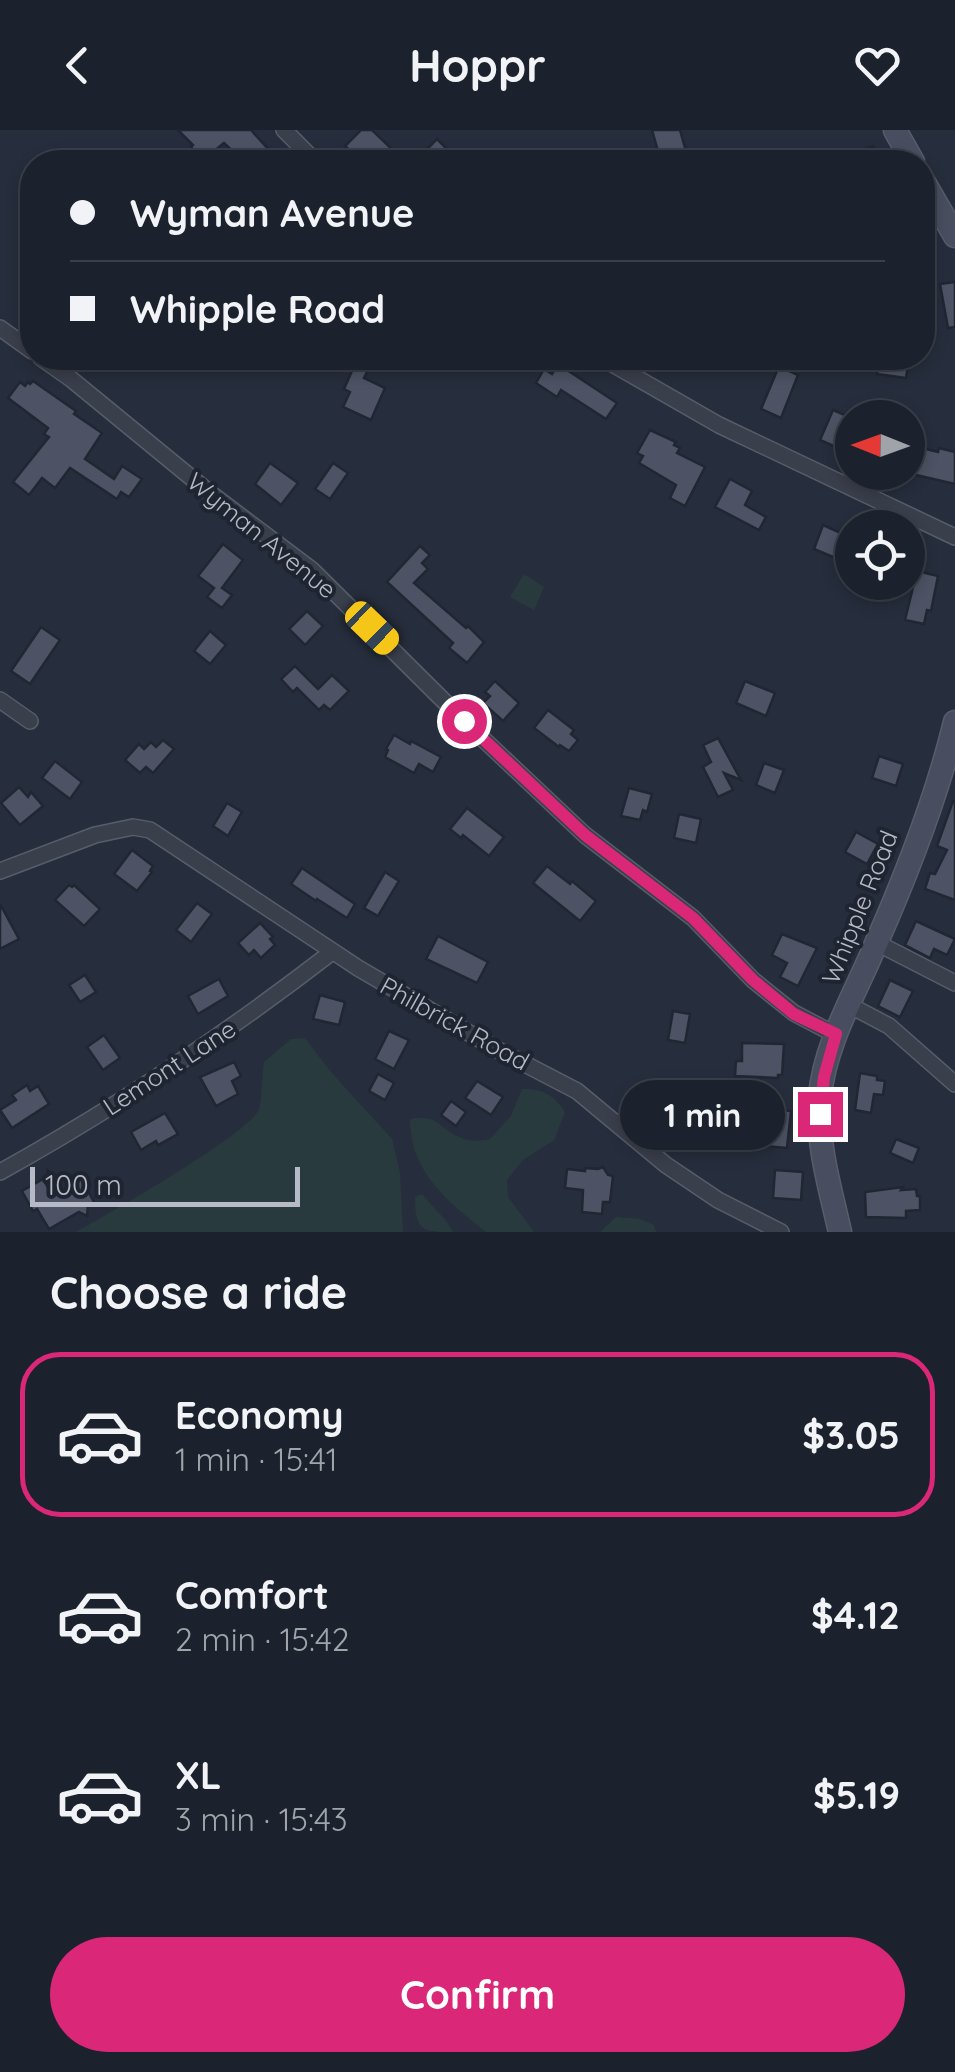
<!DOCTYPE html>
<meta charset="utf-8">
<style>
:root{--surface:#1c222d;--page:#292f39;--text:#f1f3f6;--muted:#a0a4aa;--line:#3a3f49;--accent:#db2777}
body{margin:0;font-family:Quicksand,sans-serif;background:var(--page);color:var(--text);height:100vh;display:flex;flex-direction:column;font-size:38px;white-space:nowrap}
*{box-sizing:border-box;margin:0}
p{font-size:32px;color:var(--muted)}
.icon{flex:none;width:55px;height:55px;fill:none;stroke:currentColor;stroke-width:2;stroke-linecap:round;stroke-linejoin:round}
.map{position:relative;height:1102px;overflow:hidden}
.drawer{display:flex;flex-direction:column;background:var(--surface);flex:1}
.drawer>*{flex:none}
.guide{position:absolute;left:20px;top:20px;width:915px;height:220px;border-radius:40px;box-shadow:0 5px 15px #0003,0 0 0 2px var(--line);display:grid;align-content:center;height:220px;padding:0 50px;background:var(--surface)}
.needle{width:65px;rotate:271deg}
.fabs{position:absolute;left:835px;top:270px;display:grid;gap:20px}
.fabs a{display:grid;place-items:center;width:90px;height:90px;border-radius:50%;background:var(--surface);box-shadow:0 5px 15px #0003,0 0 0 2px var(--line);font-size:50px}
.scale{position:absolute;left:30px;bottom:25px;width:270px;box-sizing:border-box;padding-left:10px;border:5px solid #b6bac7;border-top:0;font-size:28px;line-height:35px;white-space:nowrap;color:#b6bac7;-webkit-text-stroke:8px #1f2431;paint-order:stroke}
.end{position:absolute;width:45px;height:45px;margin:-22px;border:12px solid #db2777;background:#fff;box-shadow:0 0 0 5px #fff}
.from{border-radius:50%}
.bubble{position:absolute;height:70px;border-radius:35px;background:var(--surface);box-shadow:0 5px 15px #0003,0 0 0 2px var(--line);font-size:32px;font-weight:800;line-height:70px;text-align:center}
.car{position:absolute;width:30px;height:60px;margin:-30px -15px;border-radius:12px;box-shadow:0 0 8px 2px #0007;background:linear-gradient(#f5c518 24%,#345 0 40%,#f5c518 0 76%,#345 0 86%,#f5c518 0)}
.guide b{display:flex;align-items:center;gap:35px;height:95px;font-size:38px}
.guide b+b{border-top:2px solid var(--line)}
.guide i{width:25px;height:25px;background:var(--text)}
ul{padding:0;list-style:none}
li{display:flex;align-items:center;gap:30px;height:165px;margin:0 20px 15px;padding:0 30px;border:5px solid transparent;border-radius:40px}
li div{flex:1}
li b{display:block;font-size:38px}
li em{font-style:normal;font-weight:800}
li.current{border-color:var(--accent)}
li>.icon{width:90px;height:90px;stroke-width:1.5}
h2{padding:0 50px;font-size:45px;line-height:120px}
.button{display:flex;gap:20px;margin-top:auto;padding:20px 50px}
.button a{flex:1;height:115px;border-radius:60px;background:var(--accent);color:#fff;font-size:40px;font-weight:800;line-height:115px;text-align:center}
header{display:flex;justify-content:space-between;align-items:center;height:130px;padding:0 50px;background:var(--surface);font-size:45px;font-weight:800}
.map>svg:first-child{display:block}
.green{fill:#293a3e}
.building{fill:#4d5364;stroke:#212633;stroke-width:2.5}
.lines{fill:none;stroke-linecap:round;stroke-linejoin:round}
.street-casing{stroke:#585d6a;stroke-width:18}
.secondary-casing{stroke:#585d6a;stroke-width:25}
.street{stroke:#3a3f4c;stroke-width:15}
.secondary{stroke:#484e5f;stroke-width:22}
.route{stroke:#db2777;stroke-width:12}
.labels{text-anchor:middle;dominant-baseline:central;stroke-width:8;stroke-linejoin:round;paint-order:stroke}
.street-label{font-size:25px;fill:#b6bac7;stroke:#1f2431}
</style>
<header><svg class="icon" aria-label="back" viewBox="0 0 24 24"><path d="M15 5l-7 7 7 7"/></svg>Hoppr<svg class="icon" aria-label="heart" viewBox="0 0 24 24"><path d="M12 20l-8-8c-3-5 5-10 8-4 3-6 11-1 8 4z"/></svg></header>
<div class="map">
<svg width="955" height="1102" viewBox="0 0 955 1102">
<rect width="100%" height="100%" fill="#262d3c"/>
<g class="green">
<path d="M524,444L544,457L534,480L510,467Z"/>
<path d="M305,908L330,941L392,1009L400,1043L403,1102H76C105,1086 251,1003 259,979C262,972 262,942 264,932L291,909Z"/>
<path d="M522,959C543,959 553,964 565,982L554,1010L523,1030L507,1050L508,1067L534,1102H486C447,1071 410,1042 410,989C440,983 439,1001 464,1009C471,1012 481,1010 489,1010L511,986Z"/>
<path d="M422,1064C431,1076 448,1090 453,1102C422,1102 415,1101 415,1067Z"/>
<path d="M616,1087L640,1089L654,1095L656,1102H600Z"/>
</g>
<g class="building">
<path d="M178,0H251L280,32H244L224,13L202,31L191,17L193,15Z"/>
<path d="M361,0H372L396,23L385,32L374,22L362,32L345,16Z"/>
<path d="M652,0H680L689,32H661Z"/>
<path d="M437,9L460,32H414Z"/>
<path d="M873,16L880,32H834Z"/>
<path d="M955,152V197L948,198L940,154Z"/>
<path d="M880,228H909L906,248L877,244Z"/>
<path d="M355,234L368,240L364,248L385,258L371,290L343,277L350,262L344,259Z"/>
<path d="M558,234L617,273L606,289L561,260L557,267L536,253L544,239L552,244Z"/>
<path d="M779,236L798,245L781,288L761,279Z"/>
<path d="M33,251L76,281L74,284L102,303L85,329L114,349L122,336L142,349L129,367L121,362L117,369L70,338L55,358L42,348L29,365L13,352L49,307L44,304L48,298L8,268L20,252L25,256L28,252L30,254Z"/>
<path d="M833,280L852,288V302L845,321L820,310Z"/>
<path d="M650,300L676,312L674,315L680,318L677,323L705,337L685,376L670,368L676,355L639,333L643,326L637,323Z"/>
<path d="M918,317L938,322L939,318L955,322V354L912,344Z"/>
<path d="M270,333L298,353L281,375L255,354Z"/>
<path d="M333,333L348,343L330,369L315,359Z"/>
<path d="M730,349L752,361L745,375L766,387L759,400L715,377Z"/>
<path d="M823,395L852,408V435L814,419Z"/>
<path d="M223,414L243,430L222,458L232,465L222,478L207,467L214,458L198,446Z"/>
<path d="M420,416L430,425L422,433L428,439L414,453L466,498L468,496L484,512L467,533L449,518L453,513L387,452Z"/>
<path d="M917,441L938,446L931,481L927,480L924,494L905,490Z"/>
<path d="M307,481L323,496L305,515L289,499Z"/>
<path d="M41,497L60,510L30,554L11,541Z"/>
<path d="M210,501L226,515L210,534L194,521Z"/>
<path d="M295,536L318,559L332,545L349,561L330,580L324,575L319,580L297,558L293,562L281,549Z"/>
<path d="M495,551L519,573L503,591L483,573L490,566L485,562Z"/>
<path d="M745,551L775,563L766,586L736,573Z"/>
<path d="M548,580L574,600L571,604L578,610L569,621L560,615L559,617L534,598Z"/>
<path d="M394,605L410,614L411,611L441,627L433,642L419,634L414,643L385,627L388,620L386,619Z"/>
<path d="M718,608L741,650L724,643L733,660L718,667L703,637L711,632L703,615Z"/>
<path d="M163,610L174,619L153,643L146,637L140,643L125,630L139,614L144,619L151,612L156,617Z"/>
<path d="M879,626L903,634L896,656L872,648Z"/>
<path d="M55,631L82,652L70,669L42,648Z"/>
<path d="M764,633L784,640L775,663L756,655Z"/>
<path d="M19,657L28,667L31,662L43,676L20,695L1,673Z"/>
<path d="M629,658L652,664L647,682L643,680L640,690L621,686Z"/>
<path d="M953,671L955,672V770L925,759L930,743L935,744L947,720L937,716Z"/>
<path d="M227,673L242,682L228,706L213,696Z"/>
<path d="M467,678L504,707L489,726L463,705L461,708L450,699Z"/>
<path d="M679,684L701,689L696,713L674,708Z"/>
<path d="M856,702L878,714L867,734L845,722Z"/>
<path d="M132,720L153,736L150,741L152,742L137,761L114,744Z"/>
<path d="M547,736L570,754L572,751L596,771L580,791L533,753Z"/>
<path d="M302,738L355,774L347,788L317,769L316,771L291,754Z"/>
<path d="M385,742L399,751L378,786L364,778Z"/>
<path d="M69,755L72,757L74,755L100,779L84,796L55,770Z"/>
<path d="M197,773L212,784L191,812L176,800Z"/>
<path d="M0,774L19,809L0,819Z"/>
<path d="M916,791L955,809L947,825L934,819L930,828L905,815Z"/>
<path d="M260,793L273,807L270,809L275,815L261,828L254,820L249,825L238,813Z"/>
<path d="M782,804L817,818L798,856L780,847L787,833L772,825Z"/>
<path d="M438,806L488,832L477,853L426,829Z"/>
<path d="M85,845L96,862L80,872L69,855Z"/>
<path d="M219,849L228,866L198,884L188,866Z"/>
<path d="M890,850L913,861L900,887L878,876Z"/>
<path d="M320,865L345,872L339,895L313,889Z"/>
<path d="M673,881L690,884L685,913L668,910Z"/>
<path d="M389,901L409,910L394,939L375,929Z"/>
<path d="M104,905L120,928L103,940L87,917Z"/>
<path d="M742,913L784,914L782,945H778V948L735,946L736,931H742Z"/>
<path d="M234,932L241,946L232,951L238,964L216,976L200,947Z"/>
<path d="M860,943L877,946V950L885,951L883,965L874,964L871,983L855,980Z"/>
<path d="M378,944L394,953L385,970L369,961Z"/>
<path d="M477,951L503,967L491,985L465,968Z"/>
<path d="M27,955L30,961L38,956L49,974L12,998L0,980L16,970L12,965Z"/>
<path d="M451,971L466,982L456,996L441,985Z"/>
<path d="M735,975L791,981L787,1018L731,1013L732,1000L724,999L726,985L734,986Z"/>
<path d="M165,983L178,1004L158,1015L156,1011L141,1020L131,1002Z"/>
<path d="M896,1009L919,1018L913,1033L890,1023Z"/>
<path d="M603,1037L608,1045L613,1046L610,1072H603L602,1084L582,1082L583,1060L565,1058L567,1039L585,1041V1038L598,1039Z"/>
<path d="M775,1040L803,1042L801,1070L773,1068Z"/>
<path d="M43,1049L53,1066L81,1049L94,1072L88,1075L87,1086L79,1082L49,1099L37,1079L33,1081L22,1061Z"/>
<path d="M903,1057L901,1060L916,1059L917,1066H920V1080L906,1081V1088L866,1087L865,1062Z"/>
</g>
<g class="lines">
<defs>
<g id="street">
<path d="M284,0L316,32"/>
<path d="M0,198L32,221"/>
<path d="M41,228L71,249L210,363L312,440L464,591L585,705L693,788L753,850L769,863L794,883L836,905"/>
<path d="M602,228L719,295L955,407"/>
<path d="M0,570L30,591"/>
<path d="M0,741L95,705L133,697L150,700L358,838L498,920L577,961L666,1035L718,1070L781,1102"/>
<path d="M877,813L955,853"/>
<path d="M849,875L889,896L955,954"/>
<path d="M0,1042C116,978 227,903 332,822"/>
</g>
<g id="secondary">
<path d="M895,0L913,32"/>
<path d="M922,49L955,106"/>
<path d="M840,1102C830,1058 816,1012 820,966C825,913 855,864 875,816C906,746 937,666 955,592"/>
</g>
</defs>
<use href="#street" class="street-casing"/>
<use href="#secondary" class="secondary-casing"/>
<use href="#street" class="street"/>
<use href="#secondary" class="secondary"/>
</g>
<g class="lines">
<path class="route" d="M464,591L585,705L693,788L753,850L794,884L836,904L824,947L820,984"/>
</g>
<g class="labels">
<g class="street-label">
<text transform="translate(262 405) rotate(39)">Wyman Avenue</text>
<text transform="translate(859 777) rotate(-68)">Whipple Road</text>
<text transform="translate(455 893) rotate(29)">Philbrick Road</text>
<text transform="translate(169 937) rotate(-33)">Lemont Lane</text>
</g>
</g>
</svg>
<div class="fabs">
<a><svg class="needle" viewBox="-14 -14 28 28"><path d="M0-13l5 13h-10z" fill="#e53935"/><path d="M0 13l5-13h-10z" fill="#a0a4aa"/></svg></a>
<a><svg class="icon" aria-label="locate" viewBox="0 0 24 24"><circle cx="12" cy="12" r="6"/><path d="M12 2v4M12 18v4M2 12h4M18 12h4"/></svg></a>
</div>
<div class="scale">100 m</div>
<i class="end from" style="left:464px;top:591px"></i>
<i class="end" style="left:820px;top:984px"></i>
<div class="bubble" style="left:620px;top:950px;width:165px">1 min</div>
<i class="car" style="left:372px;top:498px;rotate:134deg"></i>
<div class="guide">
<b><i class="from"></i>Wyman Avenue</b>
<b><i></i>Whipple Road</b>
</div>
</div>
<section class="drawer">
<h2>Choose a ride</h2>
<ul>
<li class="current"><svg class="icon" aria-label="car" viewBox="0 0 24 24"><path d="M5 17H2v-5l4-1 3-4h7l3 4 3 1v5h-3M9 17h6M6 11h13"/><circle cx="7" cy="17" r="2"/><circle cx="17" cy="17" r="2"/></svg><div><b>Economy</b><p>1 min · 15:41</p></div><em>$3.05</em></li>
<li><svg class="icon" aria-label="car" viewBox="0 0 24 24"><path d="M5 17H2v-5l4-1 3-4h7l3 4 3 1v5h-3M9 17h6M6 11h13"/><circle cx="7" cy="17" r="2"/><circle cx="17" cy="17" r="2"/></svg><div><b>Comfort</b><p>2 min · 15:42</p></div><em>$4.12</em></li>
<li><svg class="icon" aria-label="car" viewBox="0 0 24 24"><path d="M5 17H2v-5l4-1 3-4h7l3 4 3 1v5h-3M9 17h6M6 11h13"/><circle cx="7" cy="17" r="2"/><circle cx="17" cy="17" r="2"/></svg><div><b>XL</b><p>3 min · 15:43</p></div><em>$5.19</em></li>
</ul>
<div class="button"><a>Confirm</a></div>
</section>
